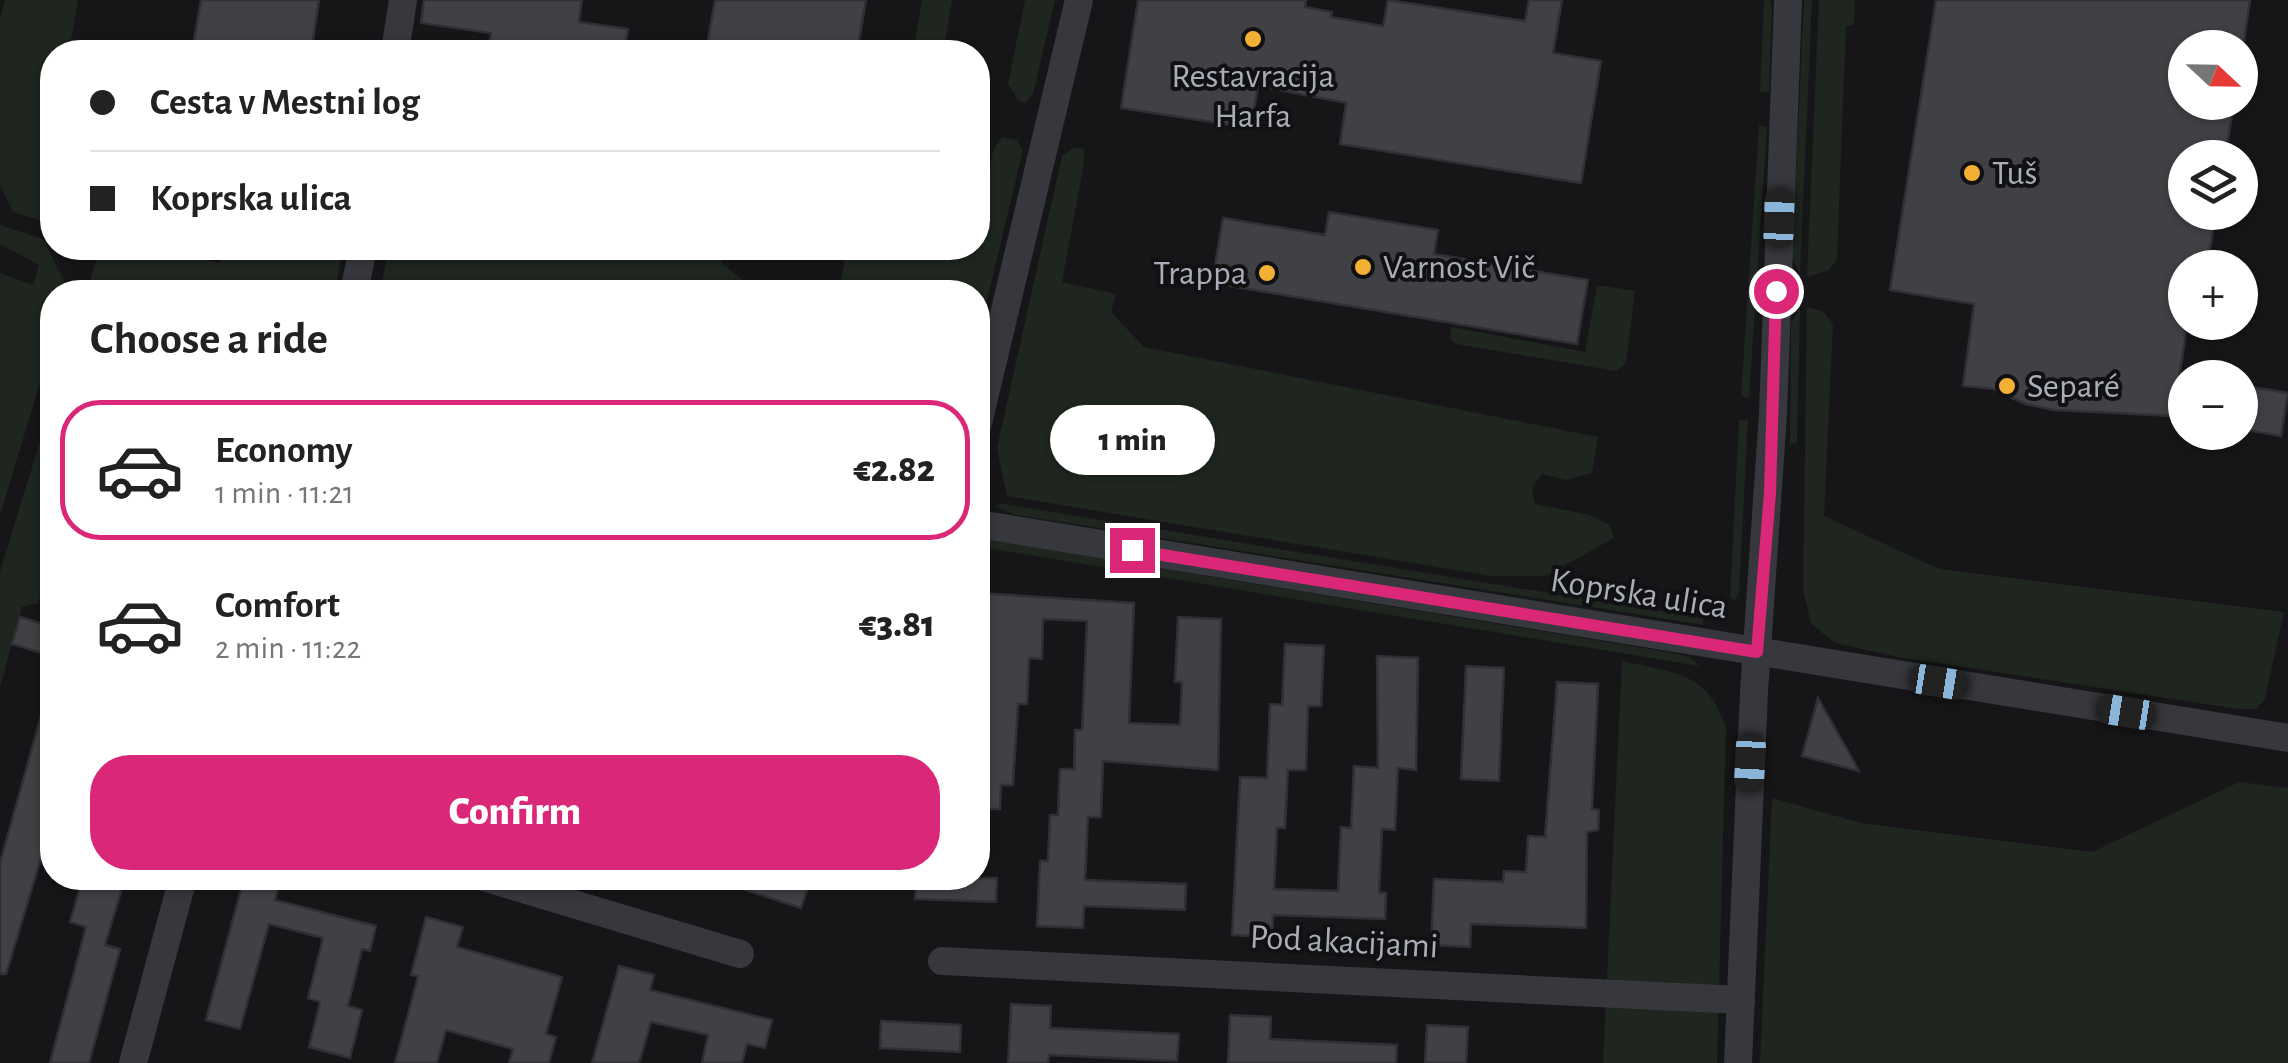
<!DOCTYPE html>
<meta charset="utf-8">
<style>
:root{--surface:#fff;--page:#f2f2f2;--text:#222;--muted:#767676;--line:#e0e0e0;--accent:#db2777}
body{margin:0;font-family:"Alegreya Sans",sans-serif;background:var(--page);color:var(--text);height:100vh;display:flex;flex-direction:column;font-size:38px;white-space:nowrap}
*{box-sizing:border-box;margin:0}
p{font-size:32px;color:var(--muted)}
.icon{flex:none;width:55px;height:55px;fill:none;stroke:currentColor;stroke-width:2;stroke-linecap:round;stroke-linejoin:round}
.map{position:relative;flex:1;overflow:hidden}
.drawer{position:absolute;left:40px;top:280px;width:950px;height:610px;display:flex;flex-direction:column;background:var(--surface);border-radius:40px;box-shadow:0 2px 8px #0004}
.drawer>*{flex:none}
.hud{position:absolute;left:40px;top:40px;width:950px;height:220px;border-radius:40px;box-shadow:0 2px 8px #0004;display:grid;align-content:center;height:220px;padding:0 50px;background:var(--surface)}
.needle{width:65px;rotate:112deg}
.buttons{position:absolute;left:2168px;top:30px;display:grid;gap:20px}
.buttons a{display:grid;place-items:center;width:90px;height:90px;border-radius:50%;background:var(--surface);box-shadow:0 2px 8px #0004;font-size:50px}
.end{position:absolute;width:45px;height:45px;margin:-22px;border:12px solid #db2777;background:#fff;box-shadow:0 0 0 5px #fff}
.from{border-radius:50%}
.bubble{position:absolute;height:70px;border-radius:35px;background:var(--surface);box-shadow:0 2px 8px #0004;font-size:32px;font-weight:800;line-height:70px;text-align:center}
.car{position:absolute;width:30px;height:60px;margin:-30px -15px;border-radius:12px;box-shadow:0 0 8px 2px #0007;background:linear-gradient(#222 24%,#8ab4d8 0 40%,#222 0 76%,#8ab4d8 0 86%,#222 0)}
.hud b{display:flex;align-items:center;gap:35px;height:95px;font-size:38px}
.hud b+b{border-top:2px solid var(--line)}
.hud i{width:25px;height:25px;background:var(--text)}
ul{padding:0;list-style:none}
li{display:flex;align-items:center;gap:30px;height:140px;margin:0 20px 15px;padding:0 30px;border:5px solid transparent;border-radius:40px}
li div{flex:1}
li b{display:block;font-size:38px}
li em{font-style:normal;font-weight:800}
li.on{border-color:var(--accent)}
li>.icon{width:90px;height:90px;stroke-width:1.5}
h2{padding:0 50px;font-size:45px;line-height:120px}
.button{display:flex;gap:20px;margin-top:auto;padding:20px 50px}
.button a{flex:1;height:115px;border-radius:40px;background:var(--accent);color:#fff;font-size:40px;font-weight:800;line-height:115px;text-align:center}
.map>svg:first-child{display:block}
.green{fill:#1e261f}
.building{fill:#404145;stroke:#303034;stroke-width:2.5}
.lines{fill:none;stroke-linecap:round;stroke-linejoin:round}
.minor{stroke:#37383d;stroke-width:28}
.route{stroke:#db2777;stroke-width:12}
.poi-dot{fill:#f2b134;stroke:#111113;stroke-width:4}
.labels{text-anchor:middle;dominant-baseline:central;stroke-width:8;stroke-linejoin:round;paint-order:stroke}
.poi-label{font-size:35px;fill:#a8adb8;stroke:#111113;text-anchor:start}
.street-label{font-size:35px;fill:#a8adb8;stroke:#111113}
</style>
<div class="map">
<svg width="2288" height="1063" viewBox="0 0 2288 1063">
<rect width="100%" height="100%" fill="#161618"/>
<g class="green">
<path d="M5,0H78L69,52H52V224L13,212L0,185V19Z"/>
<path d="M922,0H952L943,52H913Z"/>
<path d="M1025,0H1055L1033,94L1025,103L1018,100L1008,84Z"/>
<path d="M1764,0H1770L1772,11L1769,92H1760Z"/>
<path d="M1804,0H1812L1800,273L1792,258Z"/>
<path d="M1819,0H1855L1854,25L1846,26L1837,259L1829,270L1807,277Z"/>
<path d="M1759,125L1767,127L1749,398L1741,396Z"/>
<path d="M1002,137L1017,140L1023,150L978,338V292H839L847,248H978L993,150Z"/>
<path d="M1074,147L1084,149V163L1062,282L1116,294L1111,312L1144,347L1598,437L1592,473L1566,480L1542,474L1532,488L1535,504L1590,515L1610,525L1614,538L1546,576H1491L1007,496L997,448L1062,156Z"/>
<path d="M0,225L43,239L67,286L66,292H52V343L0,515V273L33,285L39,265L0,244Z"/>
<path d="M100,248H152L220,263L224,248H342L336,292H106L88,287Z"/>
<path d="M389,248L454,256L456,248H716L723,264L758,292H380Z"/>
<path d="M1597,285L1635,291L1626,363L1616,371L1456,344L1450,339L1451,327L1585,352Z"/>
<path d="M1807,307L1824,312L1833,324L1824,516L1939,569L2284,612L2265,699L2256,709H2238L1898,657L1835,643L1811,624L1803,589Z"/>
<path d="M1800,308L1797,443L1790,444L1791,323Z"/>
<path d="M52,402V558L38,603L22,607L0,687V572Z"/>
<path d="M1748,419L1739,592L1735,601L1730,597L1739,420Z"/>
<path d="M1004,504L1703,618V625L1012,514L994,505Z"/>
<path d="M978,538L1667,652L1690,657L1699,666L981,547Z"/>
<path d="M1622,661C1674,673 1708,671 1726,728L1717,1063H1603Z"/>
<path d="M2239,782L2288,788V1063H1760L1772,798L1861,823L2092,852Z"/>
</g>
<g class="building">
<path d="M201,0H319L311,52H227L228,46L194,41Z"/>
<path d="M424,0H582L579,22L628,29L624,52H488L491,33L421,23Z"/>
<path d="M715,0H866L857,52H706Z"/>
<path d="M1138,0H1306L1305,7L1332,12L1331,17L1383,26L1388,0L1525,21L1529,0H1562L1553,53L1601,61L1581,183L1340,144L1346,103L1258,86L1251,128L1121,108Z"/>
<path d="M1936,0H2250L2243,48H2185V102H2234L2225,158H2185V212H2216L2207,268H2185V339L2173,416L2054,410L2025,404L1994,389L1963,386L1974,304L1890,290Z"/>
<path d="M1329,212L1438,230L1434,254L1588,280L1577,344L1212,283L1223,218L1325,235Z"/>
<path d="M2240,385L2288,393L2281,436L2240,429Z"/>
<path d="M978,593L1134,603L1129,723L1180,725L1182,682H1175L1178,617L1221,619L1218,770L1103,761L1101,817H1088L1085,880L1186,884L1185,910L1084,906L1083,928L1037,926L1040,861H1048L1050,815H1058L1060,769H1074L1075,730H1082L1087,621L1043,619L1042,659L1029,658L1027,704H1018L1013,785H1001L1000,809H978L979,703H986L988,615H978Z"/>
<path d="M20,617L52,627V656L12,644Z"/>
<path d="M1285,644L1324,646L1321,706H1308L1306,770H1288L1285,828H1277L1274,889L1338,891L1341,827L1351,828L1354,766L1378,768L1377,656L1418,658L1416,770L1398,768L1395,830L1382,829L1379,893H1386L1385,919L1273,915L1272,937L1232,935L1240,777L1267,778L1270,704L1282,705Z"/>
<path d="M1466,666L1504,668L1499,781L1461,779Z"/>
<path d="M1557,682L1598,684L1592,809L1599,810L1598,830L1587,832L1586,928L1471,924L1470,947L1431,945L1434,879L1503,882L1504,871L1526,872L1528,836L1545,837Z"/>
<path d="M48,691L52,692V822L6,974H0V863Z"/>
<path d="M1818,698L1859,771L1802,756Z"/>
<path d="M83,878H125L105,945L120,949L89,1063H50L86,927L70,922Z"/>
<path d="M244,878H281L275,900L376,926L370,951L362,949L348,1006L362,1010L350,1058L309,1047L320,1002L308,998L323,938L269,924L240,1029L206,1020Z"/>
<path d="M721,878H811L801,908L721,882Z"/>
<path d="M916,878H997L996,902L915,899Z"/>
<path d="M426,917L463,927L457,947L562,977L546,1034L556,1037L549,1063H509L513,1049L446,1030L437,1063H395L418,976L411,975Z"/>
<path d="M619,966L654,975L650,990L772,1020L765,1048L747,1044L742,1063H702L708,1035L651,1022L639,1063H592Z"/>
<path d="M1011,1004L1051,1006L1050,1028L1179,1034L1177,1061L1049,1055L1048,1063H1008Z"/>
<path d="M1230,1015L1271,1017L1270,1039L1397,1045L1396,1063H1228Z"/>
<path d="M881,1021L961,1025L960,1052L880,1048Z"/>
<path d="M1427,1025L1468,1027L1466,1063H1425Z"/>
</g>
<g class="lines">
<g class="minor">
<path d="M395,52L403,0"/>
<path d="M354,292L363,248"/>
<path d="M978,423L1079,0"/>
<path d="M978,524L2288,738"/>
<path d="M487,878L740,954"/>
<path d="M942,961L1741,1000"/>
<path d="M133,1063L183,878"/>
<path d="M1738,1063L1754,692L1773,413L1788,0"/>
</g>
</g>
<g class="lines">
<path class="route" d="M1132,550L1757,652L1770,493L1776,291"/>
</g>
<g class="poi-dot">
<circle cx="1253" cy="39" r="10"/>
<circle cx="1972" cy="173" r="10"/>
<circle cx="1363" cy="267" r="10"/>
<circle cx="1267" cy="273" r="10"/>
<circle cx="2007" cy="386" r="10"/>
</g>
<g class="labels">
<g class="poi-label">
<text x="1253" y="76" text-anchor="middle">Restavracija<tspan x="1253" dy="40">Harfa</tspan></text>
<text x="1992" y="173">Tuš</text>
<text x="1383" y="267">Varnost Vič</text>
<text x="1247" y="273" text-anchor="end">Trappa</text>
<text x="2027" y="386">Separé</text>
</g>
<g class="street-label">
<text transform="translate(1639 594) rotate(9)">Koprska ulica</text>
<text transform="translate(1344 942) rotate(3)">Pod akacijami</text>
</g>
</g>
</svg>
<div class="buttons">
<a><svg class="needle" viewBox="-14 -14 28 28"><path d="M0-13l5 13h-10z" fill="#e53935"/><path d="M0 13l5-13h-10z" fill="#767676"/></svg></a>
<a><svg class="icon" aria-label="layers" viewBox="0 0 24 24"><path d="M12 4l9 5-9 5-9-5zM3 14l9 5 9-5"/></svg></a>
<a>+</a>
<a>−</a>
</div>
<i class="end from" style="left:1776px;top:291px"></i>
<i class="end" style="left:1132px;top:550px"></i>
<div class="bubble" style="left:1050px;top:405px;width:165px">1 min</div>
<i class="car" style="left:1779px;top:218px;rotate:2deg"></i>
<i class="car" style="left:1939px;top:682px;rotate:99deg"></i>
<i class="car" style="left:2126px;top:712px;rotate:279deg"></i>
<i class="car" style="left:1750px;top:763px;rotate:183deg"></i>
<div class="hud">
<b><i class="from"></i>Cesta v Mestni log</b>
<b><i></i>Koprska ulica</b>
</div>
<section class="drawer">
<h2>Choose a ride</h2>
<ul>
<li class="on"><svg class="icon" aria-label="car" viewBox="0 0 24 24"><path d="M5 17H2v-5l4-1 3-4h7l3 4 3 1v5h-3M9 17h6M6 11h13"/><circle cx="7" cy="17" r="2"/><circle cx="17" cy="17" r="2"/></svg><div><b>Economy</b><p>1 min · 11:21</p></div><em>€2.82</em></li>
<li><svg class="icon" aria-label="car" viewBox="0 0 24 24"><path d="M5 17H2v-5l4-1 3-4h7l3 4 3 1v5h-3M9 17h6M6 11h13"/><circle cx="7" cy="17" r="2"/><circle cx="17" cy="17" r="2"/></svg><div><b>Comfort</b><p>2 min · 11:22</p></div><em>€3.81</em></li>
</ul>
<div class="button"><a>Confirm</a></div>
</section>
</div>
